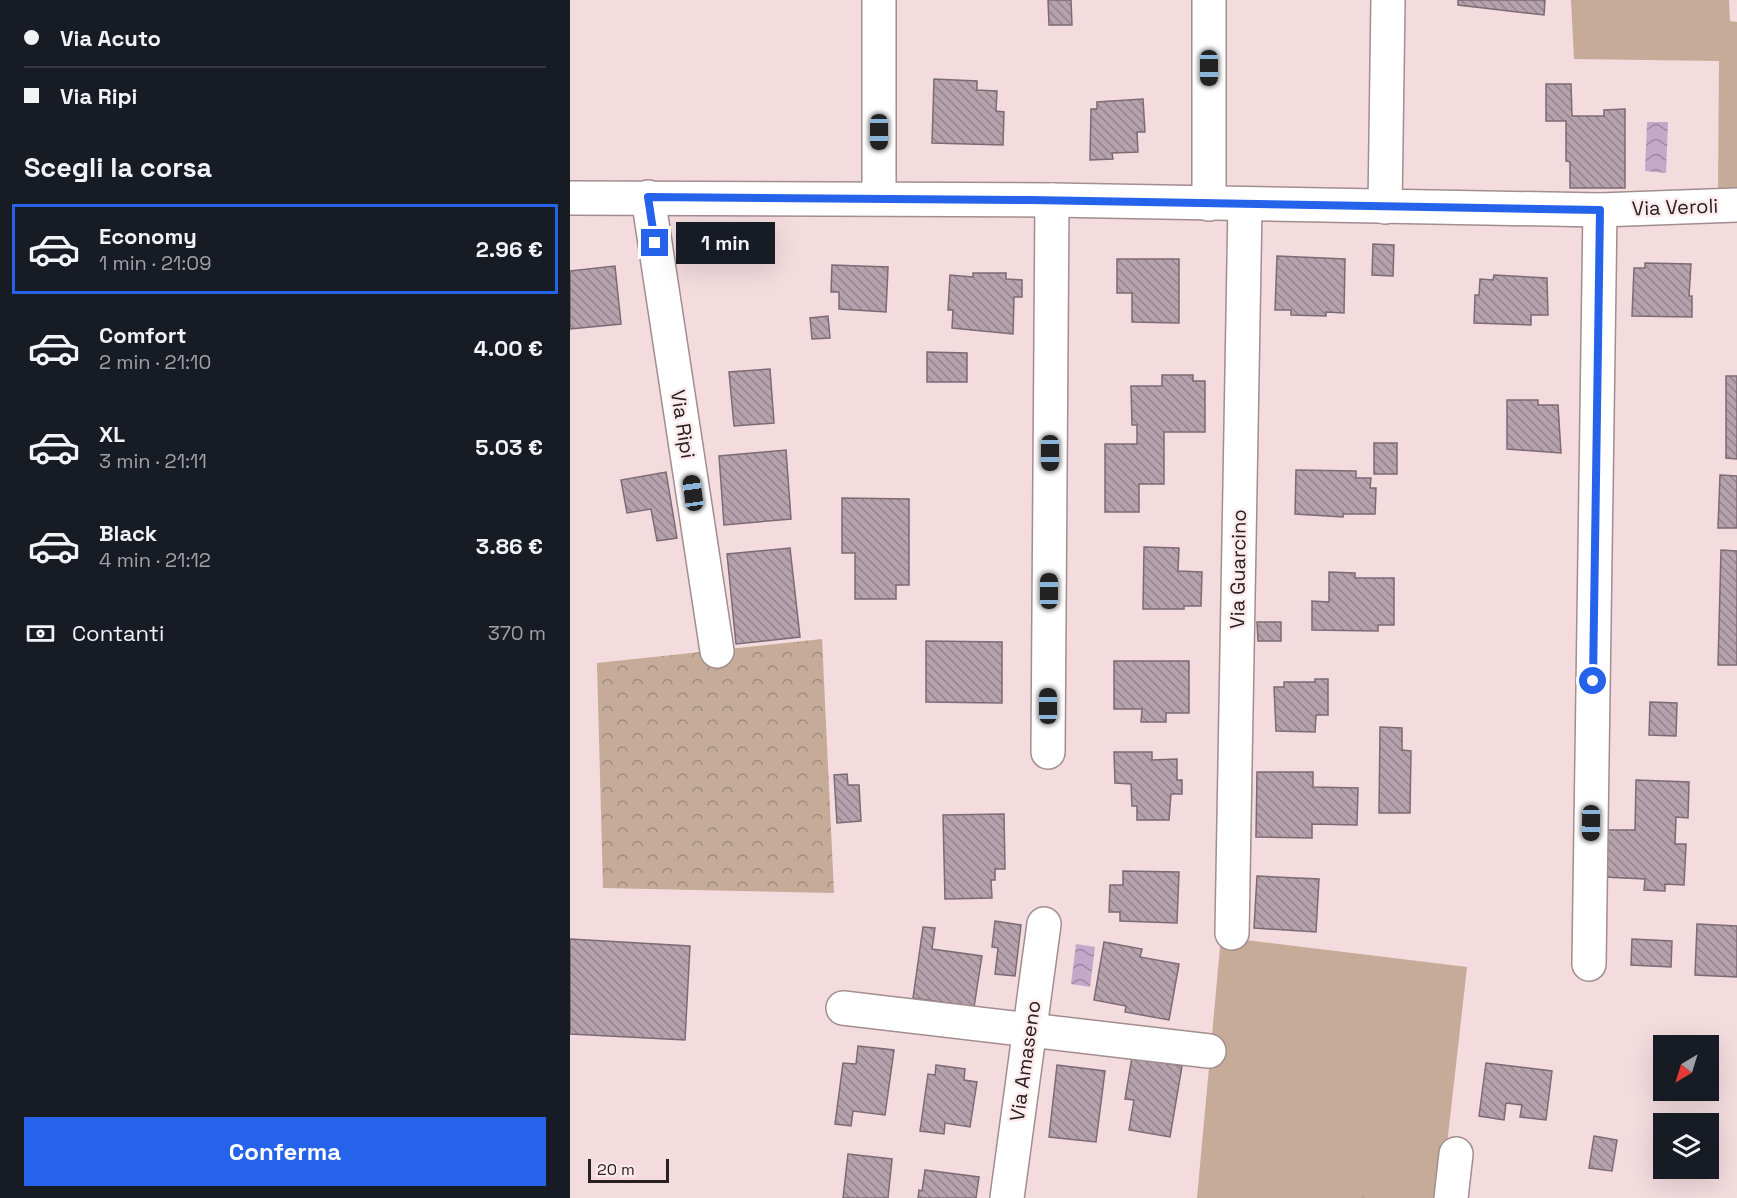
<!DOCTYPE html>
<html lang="it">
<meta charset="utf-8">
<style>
:root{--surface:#171b24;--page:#242831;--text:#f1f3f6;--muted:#9ea1a6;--line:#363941;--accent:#2563eb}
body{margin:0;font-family:"Space Grotesk",sans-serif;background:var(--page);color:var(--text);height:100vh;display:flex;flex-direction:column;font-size:22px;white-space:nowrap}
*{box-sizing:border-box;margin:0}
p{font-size:20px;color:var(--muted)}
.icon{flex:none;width:33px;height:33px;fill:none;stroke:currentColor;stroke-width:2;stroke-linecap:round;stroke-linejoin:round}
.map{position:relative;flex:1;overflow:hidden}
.side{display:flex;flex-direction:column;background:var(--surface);width:570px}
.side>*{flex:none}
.banner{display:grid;align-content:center;height:132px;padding:0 24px;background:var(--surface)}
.needle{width:39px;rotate:218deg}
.tools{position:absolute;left:1083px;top:1035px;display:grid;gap:12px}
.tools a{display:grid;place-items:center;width:66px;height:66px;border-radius:0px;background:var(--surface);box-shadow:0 6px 24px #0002;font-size:30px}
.scale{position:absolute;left:18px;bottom:15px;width:81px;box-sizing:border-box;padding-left:6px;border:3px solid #282021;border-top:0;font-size:16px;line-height:21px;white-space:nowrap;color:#282021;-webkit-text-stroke:4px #fdeaec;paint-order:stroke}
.end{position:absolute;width:27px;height:27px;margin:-14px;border:8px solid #2563eb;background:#fff;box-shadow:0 0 0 3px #fff}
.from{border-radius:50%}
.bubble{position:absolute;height:42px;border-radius:0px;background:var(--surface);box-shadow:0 6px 24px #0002;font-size:20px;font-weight:600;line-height:42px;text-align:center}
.car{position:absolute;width:18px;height:36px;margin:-18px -9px;border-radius:8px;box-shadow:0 0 4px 2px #0007;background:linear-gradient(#222 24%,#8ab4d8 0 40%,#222 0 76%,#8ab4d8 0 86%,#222 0)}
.banner b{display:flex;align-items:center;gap:21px;height:57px;font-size:22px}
.banner b+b{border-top:2px solid var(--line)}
.banner i{width:15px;height:15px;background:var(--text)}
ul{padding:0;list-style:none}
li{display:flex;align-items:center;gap:18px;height:90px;margin:0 12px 9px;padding:0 12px;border:3px solid transparent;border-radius:0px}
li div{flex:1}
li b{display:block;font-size:22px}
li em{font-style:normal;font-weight:600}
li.selected{border-color:var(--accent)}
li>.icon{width:54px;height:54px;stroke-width:1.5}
h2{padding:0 24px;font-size:27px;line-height:72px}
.pay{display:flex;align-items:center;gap:15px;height:66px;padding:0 24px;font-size:22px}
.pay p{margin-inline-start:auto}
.action{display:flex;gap:12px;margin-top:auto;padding:12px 24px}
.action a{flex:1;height:69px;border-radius:0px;background:var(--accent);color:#fff;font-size:24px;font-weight:600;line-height:69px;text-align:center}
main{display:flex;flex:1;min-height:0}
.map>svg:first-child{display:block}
.green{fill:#c6ab98}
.forest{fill:url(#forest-crowns)}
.water{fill:url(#water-waves)}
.building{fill:url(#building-back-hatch);stroke:#7c6a74;stroke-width:1.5}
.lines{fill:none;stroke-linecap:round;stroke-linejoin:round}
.minor-casing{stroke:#a38d8f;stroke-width:36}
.path{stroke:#b09da0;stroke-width:4;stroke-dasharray:1.5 4.5;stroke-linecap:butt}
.minor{stroke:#fff;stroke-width:33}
.route{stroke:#2563eb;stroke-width:8}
.labels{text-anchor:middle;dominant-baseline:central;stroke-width:5;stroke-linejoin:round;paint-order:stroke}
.street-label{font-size:20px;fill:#282021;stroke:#fdeaec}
</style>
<main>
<section class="side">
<div class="banner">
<b><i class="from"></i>Via Acuto</b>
<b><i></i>Via Ripi</b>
</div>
<h2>Scegli la corsa</h2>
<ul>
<li class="selected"><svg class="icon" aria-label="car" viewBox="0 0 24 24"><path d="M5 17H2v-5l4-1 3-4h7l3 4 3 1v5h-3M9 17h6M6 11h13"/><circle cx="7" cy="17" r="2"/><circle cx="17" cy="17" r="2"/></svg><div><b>Economy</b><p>1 min · 21:09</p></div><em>2.96 €</em></li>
<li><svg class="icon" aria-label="car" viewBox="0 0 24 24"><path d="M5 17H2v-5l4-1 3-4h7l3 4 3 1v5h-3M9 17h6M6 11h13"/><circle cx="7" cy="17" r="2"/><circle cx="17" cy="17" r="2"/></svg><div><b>Comfort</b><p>2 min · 21:10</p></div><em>4.00 €</em></li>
<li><svg class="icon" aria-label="car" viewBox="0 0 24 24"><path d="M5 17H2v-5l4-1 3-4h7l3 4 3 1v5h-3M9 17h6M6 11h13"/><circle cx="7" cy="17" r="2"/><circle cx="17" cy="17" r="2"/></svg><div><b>XL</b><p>3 min · 21:11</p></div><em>5.03 €</em></li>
<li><svg class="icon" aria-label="car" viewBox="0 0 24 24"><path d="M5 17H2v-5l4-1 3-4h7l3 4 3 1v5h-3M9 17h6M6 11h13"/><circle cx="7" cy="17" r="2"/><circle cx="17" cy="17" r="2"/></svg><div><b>Black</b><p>4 min · 21:12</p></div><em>3.86 €</em></li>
</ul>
<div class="pay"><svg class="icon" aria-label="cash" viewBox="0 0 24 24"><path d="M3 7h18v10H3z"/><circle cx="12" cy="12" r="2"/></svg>Contanti<p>370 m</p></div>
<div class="action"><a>Conferma</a></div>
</section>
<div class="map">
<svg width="1167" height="1198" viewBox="0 0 1167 1198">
<defs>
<pattern id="forest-crowns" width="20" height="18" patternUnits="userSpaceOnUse" patternTransform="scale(1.5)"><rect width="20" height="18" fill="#c6ab98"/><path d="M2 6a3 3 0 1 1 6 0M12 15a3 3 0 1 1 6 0" fill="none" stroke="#a18b7c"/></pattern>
<pattern id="water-waves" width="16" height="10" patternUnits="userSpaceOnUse" patternTransform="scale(1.5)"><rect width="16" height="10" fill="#c3a8c9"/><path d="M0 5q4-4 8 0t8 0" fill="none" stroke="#9e88a3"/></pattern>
<pattern id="building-back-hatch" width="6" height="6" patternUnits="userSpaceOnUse" patternTransform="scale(1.5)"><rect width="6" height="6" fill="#b6a2ad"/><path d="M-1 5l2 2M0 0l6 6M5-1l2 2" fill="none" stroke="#94848c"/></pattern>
</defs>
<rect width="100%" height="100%" fill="#f3dbde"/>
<g class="green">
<path d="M1001,0H1159L1160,21L1167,22V192L1148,191L1149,61L1004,59Z"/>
<path d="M651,937L897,967L871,1198H627Z"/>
</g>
<path class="forest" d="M252,639L264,893L33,888L27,663Z"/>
<g class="water">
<path d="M1077,122H1098L1096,173L1075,171Z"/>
<path d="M506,944L525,947L520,987L501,984Z"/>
</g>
<g class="building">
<path d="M478,0H501L502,25H479Z"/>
<path d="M888,0H975L974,15L888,5Z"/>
<path d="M364,79L407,81V90L427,91L426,111L434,112L433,145L362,143Z"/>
<path d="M976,84H1001L1002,116H1034V110L1055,109V188H1000V162L996,161V121H976Z"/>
<path d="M573,99L575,132H567L568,152L542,153L543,159L520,160L521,109H527V102Z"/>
<path d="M803,244L824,245L823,276L802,275Z"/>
<path d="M707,256L775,259L774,313L756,312V316L721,315V310H705Z"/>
<path d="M547,259H609V323L562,322V293H547Z"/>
<path d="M1075,263L1121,264L1119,296H1122V317L1062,316L1064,268H1075Z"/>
<path d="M262,265L318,267L316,312L269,309V292H261Z"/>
<path d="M45,266L51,324L0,329V271Z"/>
<path d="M403,273H436V279L452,280V297H444L443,334L382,328L383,310H378L380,275L403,277Z"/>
<path d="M924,275L977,278L978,315H961V325L904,323L905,295H909L910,279L923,280Z"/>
<path d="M258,316L260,338L242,339L240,318Z"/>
<path d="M357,352L397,353V382H357Z"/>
<path d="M200,369L204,423L164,426L159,372Z"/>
<path d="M592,375H623V381H635V432H594V484H569V512H535V444H567V425H562L561,386H592Z"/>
<path d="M1156,376H1167V459L1156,458Z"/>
<path d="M937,400H968V405H988L991,453L937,449Z"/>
<rect x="804" y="443" width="23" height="31"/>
<path d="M216,450L221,519L154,525L149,456Z"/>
<path d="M726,470L786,471V478H801L800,488H806L805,514H773V517L725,514Z"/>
<path d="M96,472L107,538L87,541L81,509L57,513L51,480Z"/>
<path d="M1150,475L1167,476V528H1148Z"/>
<path d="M272,498L339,499V585H326V599H285V553H272Z"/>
<path d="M574,547L609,548L608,571L632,572L631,606H614V609H573Z"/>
<path d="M220,548L230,637L166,644L157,554Z"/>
<path d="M1151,550L1167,551V665H1148Z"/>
<path d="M759,572L785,573V578H824V625H808V631L742,630V601L759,602Z"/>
<path d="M687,622H711V641H688Z"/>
<path d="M356,641L432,642V703L356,702Z"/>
<path d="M544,661H619V713H596V722H571L572,709H544Z"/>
<path d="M745,679H758V715H746L745,732L706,731L704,687H714V682H745Z"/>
<path d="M1080,702L1107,703L1106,736L1079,735Z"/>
<path d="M810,727L832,728V750L841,751L840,813H809Z"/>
<path d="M544,752H582V760L607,759V780H612V794H601L599,820H567V806H562L561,784L545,783Z"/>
<path d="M687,772H743V787L788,788L787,825L742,824V838L686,837Z"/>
<path d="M277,774L278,785H289L291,821L267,823L264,775Z"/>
<path d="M1066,780L1119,782L1118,818L1106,817L1105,844H1116L1114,885L1095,884V891L1074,890L1075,879L1034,877L1035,830H1065Z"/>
<path d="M434,814L435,869H425V880H421L422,898L375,899L373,815Z"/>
<path d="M553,871L609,872L607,923L550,921V912H539L540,885H553Z"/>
<path d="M687,876L749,879L746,932L684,928Z"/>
<path d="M425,921L451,925L445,976L425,974L428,948L422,947Z"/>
<path d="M1127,924L1167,926V977L1125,975Z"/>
<path d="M353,927L365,928L362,949L412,956L404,1007L343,998Z"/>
<path d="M0,939L120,946L115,1040L0,1034Z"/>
<path d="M1062,939L1102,941L1101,967L1061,965Z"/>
<path d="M534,942L572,949L570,957L609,964L599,1020L555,1012L556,1006L524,1000Z"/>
<path d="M288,1046L324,1050L315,1115L283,1111L281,1126L265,1124L273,1063L286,1064Z"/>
<path d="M562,1057L612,1066L600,1137L559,1130L564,1100L555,1099Z"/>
<path d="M916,1063L982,1071L976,1120L950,1117L952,1105L936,1103L934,1120L909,1116Z"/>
<path d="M366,1065L395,1069L394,1080L407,1082L400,1127L375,1123L374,1134L350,1131L358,1074L365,1075Z"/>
<path d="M487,1065L535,1071L526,1142L479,1137Z"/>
<path d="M1024,1136L1047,1140L1042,1171L1019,1168Z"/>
<path d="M278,1154L322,1159L318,1198H273Z"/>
<path d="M355,1170L409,1177L406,1198H348L349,1190L352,1191Z"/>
</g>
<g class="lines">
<defs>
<g id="minor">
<path d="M78,197L147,651"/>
<path d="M0,198L482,200L1030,210L1167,205"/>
<path d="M309,198V0"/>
<path d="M639,204V0"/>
<path d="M815,207L818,0"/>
<path d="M478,752L482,200"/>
<path d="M662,933L675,205"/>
<path d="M1019,964L1030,210"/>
<path d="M273,1008L639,1051"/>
<path d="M437,1198L474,924"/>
<path d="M881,1198L886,1154"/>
</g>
</defs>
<use href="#minor" class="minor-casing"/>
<path class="path" d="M793,1198L794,1196"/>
<use href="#minor" class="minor"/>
</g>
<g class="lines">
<path class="route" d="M85,243L78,197L460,200L1030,210L1023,681"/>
</g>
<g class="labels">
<g class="street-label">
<text transform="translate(1105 207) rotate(-2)">Via Veroli</text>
<text transform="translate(113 424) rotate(81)">Via Ripi</text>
<text transform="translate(668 569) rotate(-89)">Via Guarcino</text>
<text transform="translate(455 1061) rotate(-82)">Via Amaseno</text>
</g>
</g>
</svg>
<div class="tools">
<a><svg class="needle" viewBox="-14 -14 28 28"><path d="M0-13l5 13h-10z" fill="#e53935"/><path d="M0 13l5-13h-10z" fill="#9ea1a6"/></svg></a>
<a><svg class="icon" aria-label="layers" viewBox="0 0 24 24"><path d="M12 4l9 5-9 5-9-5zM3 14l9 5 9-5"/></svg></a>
</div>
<div class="scale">20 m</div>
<i class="end from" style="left:1023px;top:681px"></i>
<i class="end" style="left:85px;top:243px"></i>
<div class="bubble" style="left:106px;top:222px;width:99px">1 min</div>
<i class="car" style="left:639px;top:68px;rotate:180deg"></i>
<i class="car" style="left:309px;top:132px;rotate:180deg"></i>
<i class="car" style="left:480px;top:453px;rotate:180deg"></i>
<i class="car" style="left:123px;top:493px;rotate:352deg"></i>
<i class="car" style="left:479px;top:591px;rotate:0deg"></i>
<i class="car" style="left:478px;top:706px;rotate:0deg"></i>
<i class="car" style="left:1021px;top:823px;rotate:181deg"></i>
</div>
</main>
